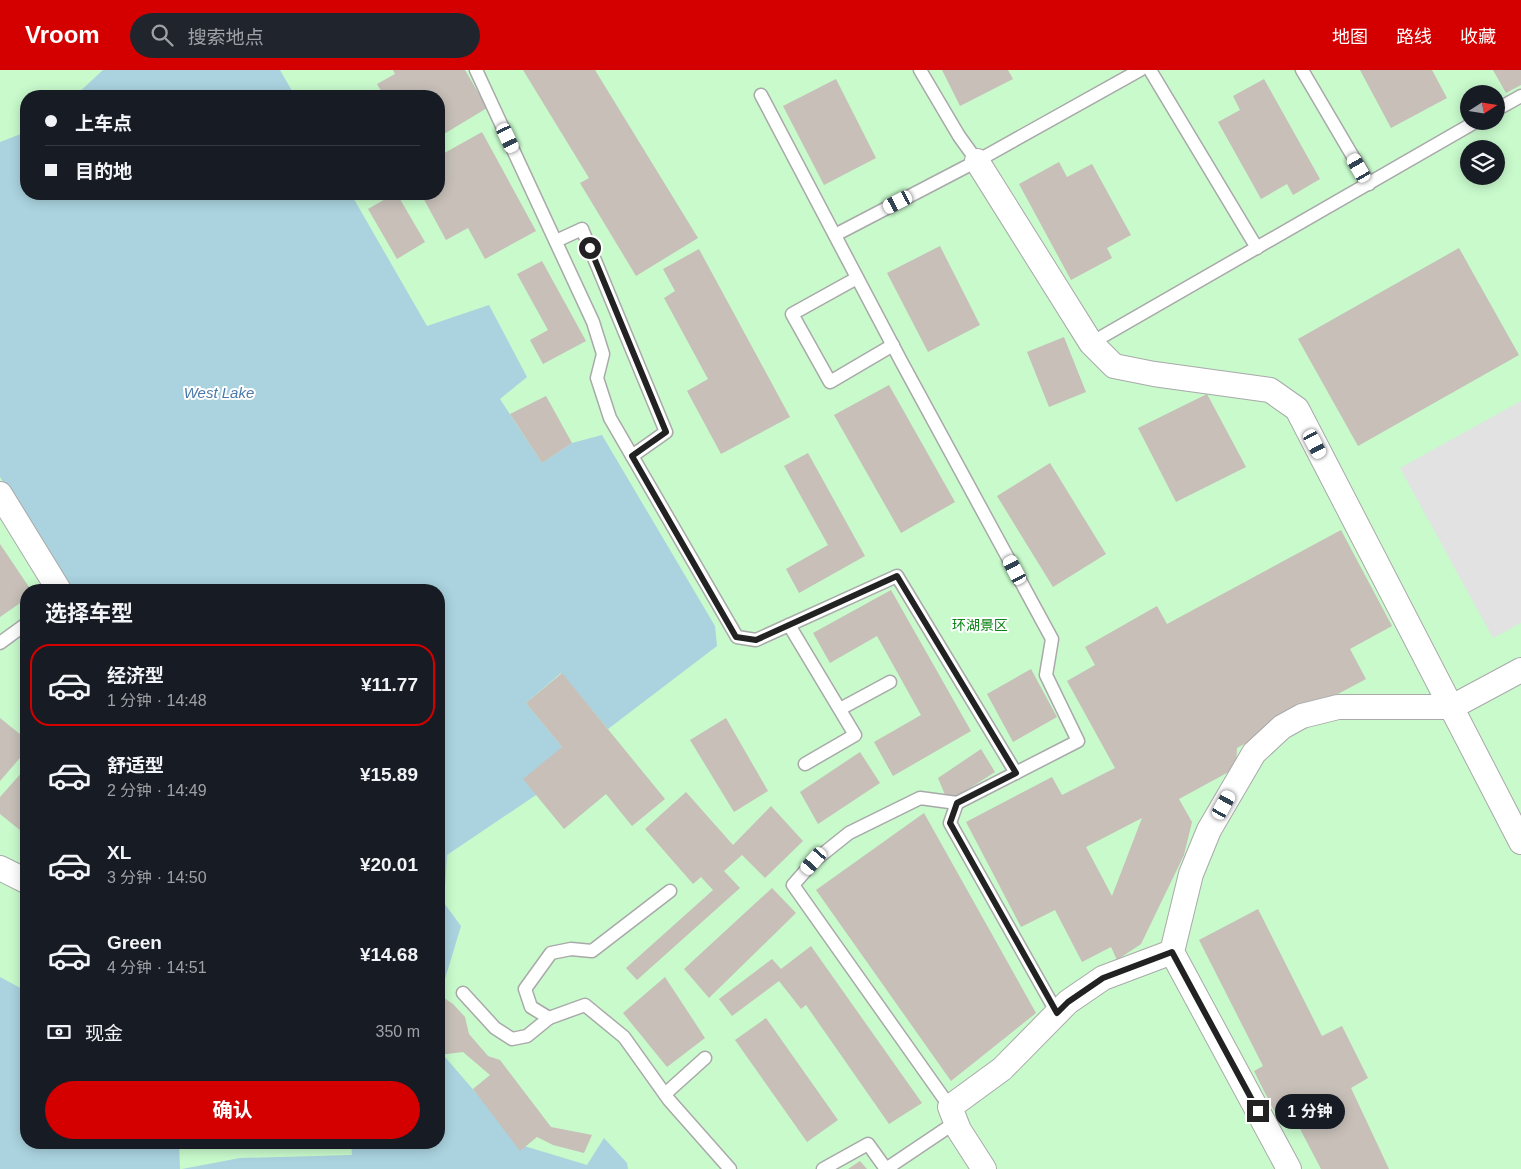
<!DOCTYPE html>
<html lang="zh">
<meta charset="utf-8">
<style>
:root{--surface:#171b24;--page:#20242c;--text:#f1f3f6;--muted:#9ea1a6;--line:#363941;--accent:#d40000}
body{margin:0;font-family:Arial,"Noto Sans SC",sans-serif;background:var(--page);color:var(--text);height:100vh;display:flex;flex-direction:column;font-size:19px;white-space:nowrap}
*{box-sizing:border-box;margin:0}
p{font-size:16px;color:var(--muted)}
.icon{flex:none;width:28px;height:28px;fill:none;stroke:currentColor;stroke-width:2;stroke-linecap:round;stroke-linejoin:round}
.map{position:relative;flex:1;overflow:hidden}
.sheet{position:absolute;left:20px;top:514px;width:425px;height:565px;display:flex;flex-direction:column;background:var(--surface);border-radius:20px;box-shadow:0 2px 12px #0003}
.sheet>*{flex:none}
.hud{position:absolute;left:20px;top:20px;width:425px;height:110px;border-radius:20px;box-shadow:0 2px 12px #0003;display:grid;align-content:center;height:110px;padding:0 25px;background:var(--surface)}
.needle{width:32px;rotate:78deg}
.buttons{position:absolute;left:1460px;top:15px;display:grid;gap:10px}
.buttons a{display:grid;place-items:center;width:45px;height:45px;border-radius:50%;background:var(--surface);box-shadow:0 2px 12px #0003;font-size:25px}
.end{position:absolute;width:22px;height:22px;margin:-11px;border:6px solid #222;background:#fff;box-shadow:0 0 0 2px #fff}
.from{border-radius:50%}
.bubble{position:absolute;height:35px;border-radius:18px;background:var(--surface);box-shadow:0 2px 12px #0003;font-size:16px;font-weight:700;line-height:35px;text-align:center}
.car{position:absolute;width:15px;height:30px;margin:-15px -8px;border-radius:6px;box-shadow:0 0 4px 1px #0007;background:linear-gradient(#fff 24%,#345 0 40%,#fff 0 76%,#345 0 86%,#fff 0)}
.hud b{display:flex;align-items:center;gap:18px;height:48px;font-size:19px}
.hud b+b{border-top:1px solid var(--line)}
.hud i{width:12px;height:12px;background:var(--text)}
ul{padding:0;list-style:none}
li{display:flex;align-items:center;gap:15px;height:82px;margin:0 10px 8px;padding:0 15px;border:2px solid transparent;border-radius:20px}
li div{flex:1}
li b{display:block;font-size:19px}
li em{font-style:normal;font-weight:700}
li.on{border-color:var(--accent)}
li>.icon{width:45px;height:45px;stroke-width:1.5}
h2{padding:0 25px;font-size:22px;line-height:60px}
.pay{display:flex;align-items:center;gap:12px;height:55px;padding:0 25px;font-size:19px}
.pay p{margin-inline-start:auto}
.button{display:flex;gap:10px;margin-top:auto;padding:10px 25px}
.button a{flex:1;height:58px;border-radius:30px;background:var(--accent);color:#fff;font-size:20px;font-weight:700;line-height:58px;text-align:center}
header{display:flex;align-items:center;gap:30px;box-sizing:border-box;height:70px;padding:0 25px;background:var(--accent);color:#fff}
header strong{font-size:24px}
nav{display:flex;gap:28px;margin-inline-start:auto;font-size:18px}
.search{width:350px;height:45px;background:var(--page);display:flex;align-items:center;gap:12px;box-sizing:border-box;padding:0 18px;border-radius:28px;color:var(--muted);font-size:19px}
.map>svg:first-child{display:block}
.park{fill:#c8facc;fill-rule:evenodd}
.parking{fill:#e2e2e2}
.water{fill:#aad3df}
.building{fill:#c7bfb8;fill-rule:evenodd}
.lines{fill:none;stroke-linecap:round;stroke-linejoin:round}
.service-casing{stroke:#a9a9a9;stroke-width:15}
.minor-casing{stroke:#a9a9a9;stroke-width:26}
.service{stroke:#fff;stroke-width:12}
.minor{stroke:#fff;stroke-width:24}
.route{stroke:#222;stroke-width:6}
.labels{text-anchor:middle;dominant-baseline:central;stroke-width:4;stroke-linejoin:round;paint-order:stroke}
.park-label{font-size:14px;fill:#0c8416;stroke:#fff}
.water-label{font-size:15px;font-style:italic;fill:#4a7aab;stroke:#fff}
</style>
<header>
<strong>Vroom</strong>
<div class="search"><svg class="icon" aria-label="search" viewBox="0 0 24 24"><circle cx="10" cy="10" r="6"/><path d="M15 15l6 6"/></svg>搜索地点</div>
<nav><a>地图</a><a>路线</a><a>收藏</a></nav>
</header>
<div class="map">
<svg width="1521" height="1099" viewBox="0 0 1521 1099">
<rect width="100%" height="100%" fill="#f2efe9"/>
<path class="park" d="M0,0H1521V1099H0ZM1469,24H1496V51H1469ZM26,26H439V124H26ZM1469,79H1496V106H1469ZM26,520H439V1072H26Z"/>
<path class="parking" d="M1521,331V553L1493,568L1400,398Z"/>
<g class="water">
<path d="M103,0H280L295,26H75Z"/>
<path d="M26,62V124H351L427,256L489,235L527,307L500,329L542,393L572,373L602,365L715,556L717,576L608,659L561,603L526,633L562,677L536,725L447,785L444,833L461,856L445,909L439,915V520H72L0,407V72Z"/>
<path d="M0,907L26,921V1072L179,1073L180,1099H0Z"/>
<path d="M439,980L521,1075L587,1095L604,1068L627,1093L628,1099H182L240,1088L352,1085L351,1073L439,1072Z"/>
</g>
<g class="building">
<path d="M393,0H465L487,38L439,67V26H384L377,14L395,4Z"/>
<path d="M523,0H595L698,168L636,206L580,113L589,108Z"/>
<path d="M942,0H1008L1013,9L960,36Z"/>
<path d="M1360,0H1432L1447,28L1391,58Z"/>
<path d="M1493,0H1521V15L1506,23Z"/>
<path d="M836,9L876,88L824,115L783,36Z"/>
<path d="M1264,9L1320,109L1293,125L1287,114L1261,129L1218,52L1240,40L1233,26Z"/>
<path d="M482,62L536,161L485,189L468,158L446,170L421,124H439V86Z"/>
<path d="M1059,92L1067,107L1092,94L1131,165L1107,178L1112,188L1071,210L1019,114Z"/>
<path d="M394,124H397L425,172L397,189L368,139Z"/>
<path d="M940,176L980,255L928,282L887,203Z"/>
<path d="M1459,178L1519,285L1358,376L1298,269Z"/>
<path d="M699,179L790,347L721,384L687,321L708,309L664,228L675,221L663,199Z"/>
<path d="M542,191L586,271L543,294L530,270L548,260L517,204Z"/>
<path d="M1064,267L1086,322L1049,337L1027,282Z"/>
<path d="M889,315L955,432L901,463L834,345Z"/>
<path d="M1207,324L1246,397L1176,432L1138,358Z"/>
<path d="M546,326L572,373L542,393L510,344Z"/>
<path d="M808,383L865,486L799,523L786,499L828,475L784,396Z"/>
<path d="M1050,393L1106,484L1053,517L997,426Z"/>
<path d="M1341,460L1392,556L1350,579L1366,609L1237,678L1236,698L1179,729L1192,752L1184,785L1141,874L1117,890L1111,877L1082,892L1055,840L1021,857L966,752L1052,707L1062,725L1115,698L1067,611L1095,595L1085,577L1157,536L1167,554ZM1142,748L1112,826L1086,777Z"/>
<path d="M0,474L31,520H26V529L0,547Z"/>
<path d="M891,520L971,661L893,706L874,672L921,645L877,566L830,593L813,563Z"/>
<path d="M1031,599L1057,647L1013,672L987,624Z"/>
<path d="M562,603L665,729L632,756L606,724L564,759L523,709L562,677L526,633Z"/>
<path d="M0,648L26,669V681L0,711Z"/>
<path d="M726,648L768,721L734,742L690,670Z"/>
<path d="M981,679L995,702L948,732L938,708Z"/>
<path d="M860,682L880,713L818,754L800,722Z"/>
<path d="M24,700L26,702V765L0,744V727Z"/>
<path d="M686,722L733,775L771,736L803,771L765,808L742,785L724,801L740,818L637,910L626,898L713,820L701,807L693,814L645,759Z"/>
<path d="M924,743L1036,943L951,1011L816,820Z"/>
<path d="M772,818L796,843L709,928L684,899Z"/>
<path d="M1258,839L1322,966L1342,956L1368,1008L1351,1018L1389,1099H1321L1287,1034L1274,1041L1254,1001L1263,996L1199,870Z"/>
<path d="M811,876L922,1033L889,1054L806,935L801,939L779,911L732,946L719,929L772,889L781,899Z"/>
<path d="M665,907L705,968L667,997L623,943Z"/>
<path d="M441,926L453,934L465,947L469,964L488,986L500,990L551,1057L592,1065L584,1083L553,1075L537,1067L520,1081L473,1019L490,1005L463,982L439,985V927Z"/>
<path d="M766,948L838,1050L807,1072L735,970Z"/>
<path d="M860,1091L867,1099H848Z"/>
</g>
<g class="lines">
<defs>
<g id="service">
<path d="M476,0L593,252L603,284L597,308L610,348L737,567L756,570L897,506L1016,703"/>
<path d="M920,0L959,66L977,91"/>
<path d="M1150,0L1257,178"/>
<path d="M1302,0L1369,114"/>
<path d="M761,25L901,291L1052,569L1046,605L1078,671L957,733L920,728L849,763L814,791L793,815L950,1037"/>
<path d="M1496,40L1521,26"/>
<path d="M835,165L977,91L1140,0"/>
<path d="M556,171L582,159L666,362L632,386"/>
<path d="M857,208L792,244L830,312L893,275"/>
<path d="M1091,273L1477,51"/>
<path d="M789,555L855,665L805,694"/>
<path d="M0,573L26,554"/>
<path d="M840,639L890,612"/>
<path d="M957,733L950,753L1057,943"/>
<path d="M670,821L592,881L571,879L551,883L525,919L531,937L549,948L585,935L624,967L669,1030L730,1099"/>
<path d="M463,923L495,958L512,969L527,966L549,948"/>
<path d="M665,1024L705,988"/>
<path d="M823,1099L868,1074L886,1099L956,1052"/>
</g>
<g id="minor">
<path d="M977,91L1091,273L1114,296L1154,304L1270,320L1297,339L1521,772"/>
<path d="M0,424L59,520"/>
<path d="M0,798L26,811"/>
<path d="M984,1099L959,1060L950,1037L1002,999L1068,932L1103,908L1172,882"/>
<path d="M1289,1099L1172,882L1191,804L1209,760L1254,683L1282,657L1302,646L1338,637H1452L1521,600"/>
</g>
</defs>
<use href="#service" class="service-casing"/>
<use href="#minor" class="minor-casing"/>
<use href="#service" class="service"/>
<use href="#minor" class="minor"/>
</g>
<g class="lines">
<path class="route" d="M590,178L666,362L632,386L736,567L756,570L897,506L1016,703L957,733L950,753L1057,943L1068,932L1103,908L1172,882L1258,1041"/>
</g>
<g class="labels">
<g class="park-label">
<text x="980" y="555">环湖景区</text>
</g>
<g class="water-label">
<text x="219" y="322">West Lake</text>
</g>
</g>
</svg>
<div class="buttons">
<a><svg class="needle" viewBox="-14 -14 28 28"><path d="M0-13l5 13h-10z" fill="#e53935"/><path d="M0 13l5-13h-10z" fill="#9ea1a6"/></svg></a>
<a><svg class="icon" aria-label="layers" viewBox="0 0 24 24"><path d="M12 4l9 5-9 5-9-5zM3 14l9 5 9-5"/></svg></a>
</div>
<i class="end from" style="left:590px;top:178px"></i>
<i class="end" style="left:1258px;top:1041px"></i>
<div class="bubble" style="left:1275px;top:1024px;width:70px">1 分钟</div>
<i class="car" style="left:508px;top:68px;rotate:155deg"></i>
<i class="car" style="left:1359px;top:98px;rotate:330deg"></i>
<i class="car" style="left:898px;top:132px;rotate:243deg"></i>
<i class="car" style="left:1315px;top:374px;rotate:152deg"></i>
<i class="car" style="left:1015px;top:500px;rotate:332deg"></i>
<i class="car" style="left:1224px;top:735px;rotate:29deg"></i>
<i class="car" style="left:814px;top:791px;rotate:221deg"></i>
<div class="hud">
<b><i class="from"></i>上车点</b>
<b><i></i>目的地</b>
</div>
<section class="sheet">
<h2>选择车型</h2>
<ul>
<li class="on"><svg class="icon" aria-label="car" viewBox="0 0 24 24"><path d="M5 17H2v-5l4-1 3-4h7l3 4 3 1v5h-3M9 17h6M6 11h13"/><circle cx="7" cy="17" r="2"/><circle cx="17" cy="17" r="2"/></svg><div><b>经济型</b><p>1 分钟 · 14:48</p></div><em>¥11.77</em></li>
<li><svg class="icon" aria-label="car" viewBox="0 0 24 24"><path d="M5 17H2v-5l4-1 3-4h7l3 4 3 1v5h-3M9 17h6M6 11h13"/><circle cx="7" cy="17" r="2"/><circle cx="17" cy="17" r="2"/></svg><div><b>舒适型</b><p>2 分钟 · 14:49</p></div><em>¥15.89</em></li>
<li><svg class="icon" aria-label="car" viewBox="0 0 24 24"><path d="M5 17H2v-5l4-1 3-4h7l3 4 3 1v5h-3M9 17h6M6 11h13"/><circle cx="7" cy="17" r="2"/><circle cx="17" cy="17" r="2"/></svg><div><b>XL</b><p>3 分钟 · 14:50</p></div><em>¥20.01</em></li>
<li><svg class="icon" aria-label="car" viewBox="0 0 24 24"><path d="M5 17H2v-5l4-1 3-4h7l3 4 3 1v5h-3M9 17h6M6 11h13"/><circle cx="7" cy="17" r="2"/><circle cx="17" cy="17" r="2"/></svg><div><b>Green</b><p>4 分钟 · 14:51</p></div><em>¥14.68</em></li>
</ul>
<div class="pay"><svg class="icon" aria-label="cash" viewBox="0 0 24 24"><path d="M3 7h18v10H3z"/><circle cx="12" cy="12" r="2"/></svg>现金<p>350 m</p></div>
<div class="button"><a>确认</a></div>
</section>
</div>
